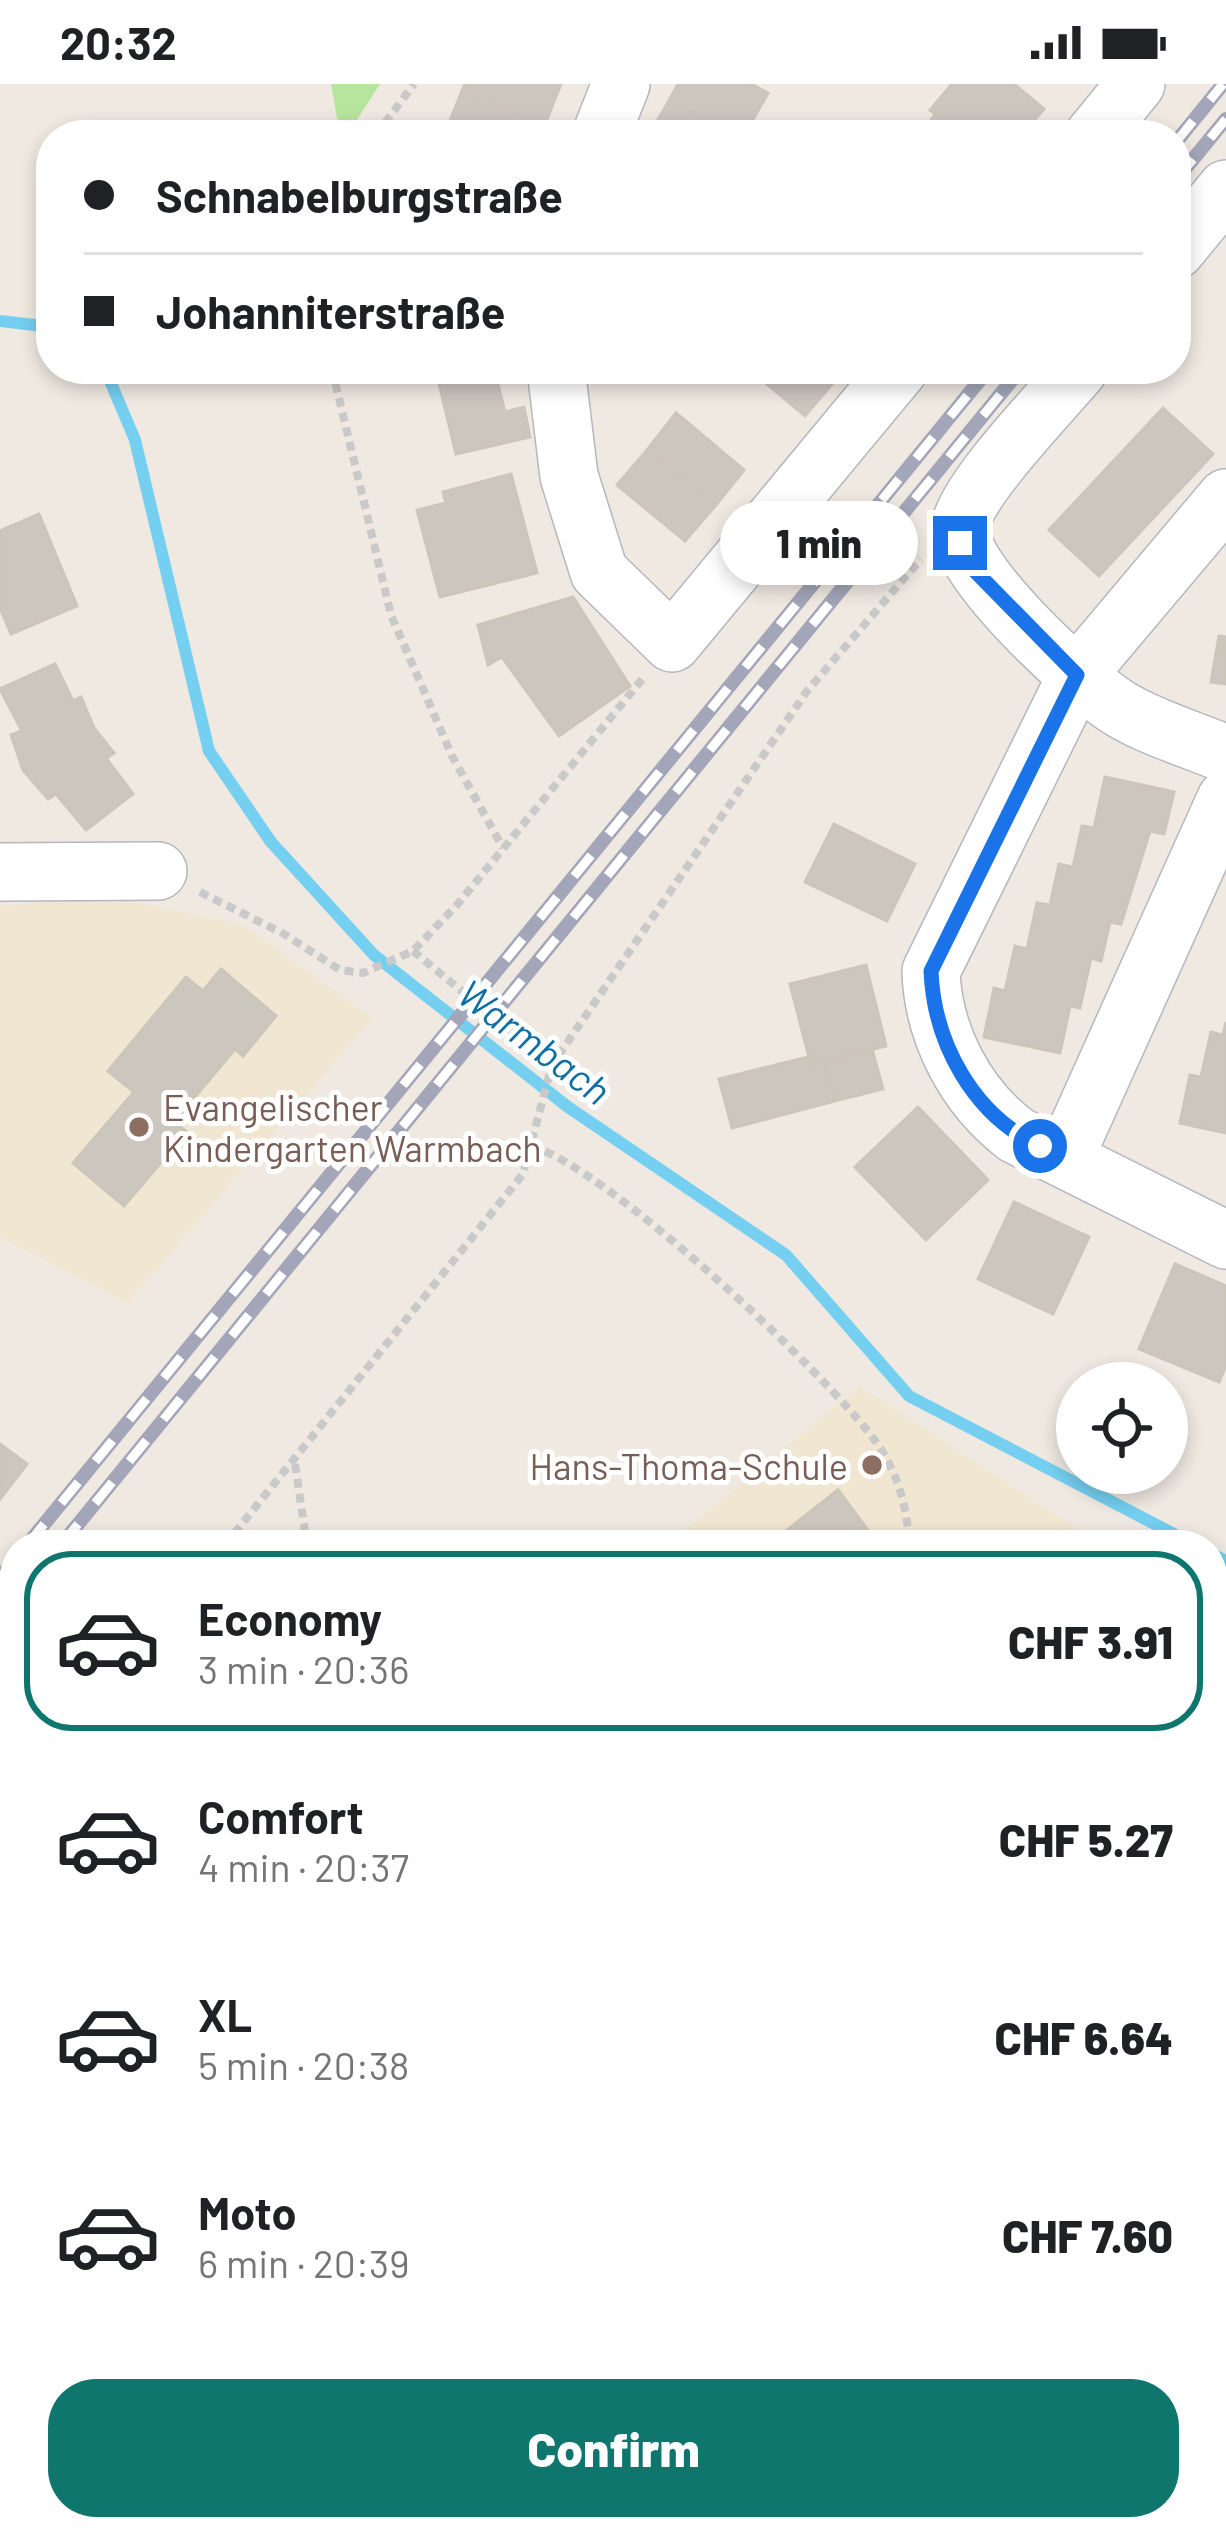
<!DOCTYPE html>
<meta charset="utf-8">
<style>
:root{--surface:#fff;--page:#f6f6f6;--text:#202124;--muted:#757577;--line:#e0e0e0;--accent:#0f766e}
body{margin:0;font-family:Barlow,sans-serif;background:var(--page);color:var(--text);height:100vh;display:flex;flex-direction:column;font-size:45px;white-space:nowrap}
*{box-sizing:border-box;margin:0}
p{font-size:39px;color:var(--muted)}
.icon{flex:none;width:66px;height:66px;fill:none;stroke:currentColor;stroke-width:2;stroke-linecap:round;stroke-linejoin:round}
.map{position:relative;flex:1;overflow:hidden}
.sheet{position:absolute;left:0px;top:1446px;width:1227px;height:1011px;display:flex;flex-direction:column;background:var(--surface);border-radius:48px 48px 0 0;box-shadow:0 6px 18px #0003}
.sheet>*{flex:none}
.top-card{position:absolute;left:36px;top:36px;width:1155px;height:264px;border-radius:48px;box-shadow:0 6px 18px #0003;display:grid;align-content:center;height:264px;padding:0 48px;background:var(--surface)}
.buttons{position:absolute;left:1056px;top:1278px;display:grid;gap:24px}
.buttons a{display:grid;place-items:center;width:132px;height:132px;border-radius:50%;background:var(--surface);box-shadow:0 6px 18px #0003;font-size:60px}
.end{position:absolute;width:54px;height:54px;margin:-27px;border:15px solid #1a73e8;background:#fff;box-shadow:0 0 0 6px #fff}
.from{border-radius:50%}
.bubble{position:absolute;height:84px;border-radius:42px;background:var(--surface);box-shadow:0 6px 18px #0003;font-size:39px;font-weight:800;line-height:84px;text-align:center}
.top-card b{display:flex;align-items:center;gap:42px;height:114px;font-size:45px}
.top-card b+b{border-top:3px solid var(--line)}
.top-card i{width:30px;height:30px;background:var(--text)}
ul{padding:21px 0 0;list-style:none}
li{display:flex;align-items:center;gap:36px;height:180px;margin:0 24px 18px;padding:0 24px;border:6px solid transparent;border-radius:48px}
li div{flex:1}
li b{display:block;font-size:45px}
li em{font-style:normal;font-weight:800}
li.active{border-color:var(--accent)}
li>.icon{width:108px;height:108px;stroke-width:1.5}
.action{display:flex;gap:24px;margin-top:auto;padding:24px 48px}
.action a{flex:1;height:138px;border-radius:48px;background:var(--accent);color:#fff;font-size:48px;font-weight:800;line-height:138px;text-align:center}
.status{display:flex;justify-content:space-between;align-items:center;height:84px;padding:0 60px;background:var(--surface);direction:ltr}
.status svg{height:33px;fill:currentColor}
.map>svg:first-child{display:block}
.education{fill:#f0e6d1}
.green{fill:#b6e59e}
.pitch{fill:#c9ec9a}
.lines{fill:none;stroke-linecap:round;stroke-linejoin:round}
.stream{stroke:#75cff0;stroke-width:12}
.building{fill:#cbc7bf;stroke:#cbc5ba;stroke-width:3}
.minor-casing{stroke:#b4b7c1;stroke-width:60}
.path{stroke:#c9c9c9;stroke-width:8;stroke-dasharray:9 6;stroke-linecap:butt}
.minor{stroke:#fff;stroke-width:57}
.rail-casing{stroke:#a3a6b8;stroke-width:14}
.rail{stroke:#fff;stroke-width:9;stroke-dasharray:27;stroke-linecap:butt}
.route{stroke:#1a73e8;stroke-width:15}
.education-dot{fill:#8d6e63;stroke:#fff;stroke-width:4.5}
.labels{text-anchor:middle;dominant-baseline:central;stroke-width:10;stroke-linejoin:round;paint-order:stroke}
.education-label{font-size:36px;fill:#785e54;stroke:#fff;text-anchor:start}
.water-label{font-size:39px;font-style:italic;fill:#0d6fa3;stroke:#fff}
</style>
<div class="status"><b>20:32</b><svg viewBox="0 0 49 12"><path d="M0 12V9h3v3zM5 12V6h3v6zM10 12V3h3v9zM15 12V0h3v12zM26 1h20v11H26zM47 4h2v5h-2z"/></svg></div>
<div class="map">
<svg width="1226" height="2456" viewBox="0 0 1226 2456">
<rect width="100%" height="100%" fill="#efe9e1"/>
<g class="education">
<path d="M95,810L244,841L373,934L128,1219L0,1153V822Z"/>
<path d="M860,1302L1102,1461H666Z"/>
<path d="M1212,1533L1226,1542V1961L1212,1983Z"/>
</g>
<g class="green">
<path d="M331,0H380L347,51H340Z"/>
<path d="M1226,2140V2456H1048L1055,2442H1212V2160Z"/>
</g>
<g class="pitch">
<path d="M15,1826V2258L0,2239V1838Z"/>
<path d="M152,2442H708L690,2456H163Z"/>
</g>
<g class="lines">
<g class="stream">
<path d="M0,237L51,243"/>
<path d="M105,285L135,356L209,667L271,758L374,871L568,1023L786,1171L909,1312L1195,1461"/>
<path d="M1212,1470L1226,1477"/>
</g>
</g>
<g class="building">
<path d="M465,0H561L545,40L462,7Z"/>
<path d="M678,0H751L768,9L744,51H733L670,15Z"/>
<path d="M952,0H1014L1044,25L1022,51H961L930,26Z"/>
<path d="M462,7L545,40L540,51L445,49Z"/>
<path d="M670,15L733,51H649Z"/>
<path d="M936,30L961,51H919Z"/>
<path d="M463,285H494L505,328L524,323L530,353L456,370L437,291Z"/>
<path d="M749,285H828L838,293L805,332Z"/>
<path d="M1163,324L1213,370L1099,492L1049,446Z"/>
<path d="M676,329L744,386L716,421L647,366Z"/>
<path d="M647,366L716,421L685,457L617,401Z"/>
<path d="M511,390L537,489L440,513L417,426L446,419L443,408Z"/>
<path d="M39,430L77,522L11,550L0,524V447Z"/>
<path d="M573,513L630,602L559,652L502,573L488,581L478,541Z"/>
<path d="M1219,552L1226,553V600L1211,598Z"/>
<path d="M55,580L73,617L81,613L94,644L114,669L106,674L133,710L86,746L56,710L48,715L23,686L11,651L22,647L0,605Z"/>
<path d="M1105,693L1174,708L1164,750L1150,747L1121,840L1110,838L1101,877L1091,874L1080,924L1070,922L1060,969L984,953L994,904L1005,907L1015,862L1027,865L1037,819L1050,821L1059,780L1073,783L1082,742L1094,744Z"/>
<path d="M834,740L915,780L887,837L805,798Z"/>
<path d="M866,881L886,962L811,981L790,900Z"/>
<path d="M221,885L276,932L243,972L235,965L174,1038L187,1048L124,1122L73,1079L134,1008L108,987L186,893L203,907Z"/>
<path d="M1226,938V1049L1180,1039L1190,991L1201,993L1211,948L1223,951Z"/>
<path d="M872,965L883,1005L835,1017L825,977Z"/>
<path d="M808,973L811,981L825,977L835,1017L732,1044L719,995Z"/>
<path d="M918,1023L988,1096L926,1156L855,1083Z"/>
<path d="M1014,1118L1089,1153L1053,1230L978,1195Z"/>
<path d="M1175,1180L1226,1202V1281L1219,1298L1139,1265Z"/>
<path d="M0,1360L27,1380L0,1415Z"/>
<path d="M838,1406L879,1461H768Z"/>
<path d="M726,2442H769L779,2456H708Z"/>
</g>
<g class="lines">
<defs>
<g id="minor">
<path d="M601,51L621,0"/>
<path d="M1094,51L1136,0"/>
<path d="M1176,166L1226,105"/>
<path d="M556,285L569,392L599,488L672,559L899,285"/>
<path d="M1079,285C1048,322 975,396 961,438C947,479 1087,607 1124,627C1155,645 1193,656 1226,670"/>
<path d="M1226,414L1077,591L931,887C933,950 965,1012 1016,1051L1226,1156"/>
<path d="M0,788L158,787"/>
<path d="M1065,1073L1226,715"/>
<path d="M1212,2031L1226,2009"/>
<path d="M947,2456L955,2442"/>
</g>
</defs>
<use href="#minor" class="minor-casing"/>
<g class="path">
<path d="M376,51L414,0"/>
<path d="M332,285L391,531L452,672L503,764"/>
<path d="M200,808L284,850L340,886L363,889L413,867L457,821L644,593"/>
<path d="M413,867L552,981"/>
<path d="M531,1062C608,1084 826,1289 876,1358C898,1389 908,1425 909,1461"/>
<path d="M295,1380L307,1461"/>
<path d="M225,1461L523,1090L552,981L807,607L921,475"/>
<path d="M1212,1649L1226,1662"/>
<path d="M0,1730L15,1712"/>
</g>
<use href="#minor" class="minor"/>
<defs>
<g id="rail">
<path d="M1176,58L1223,0"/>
<path d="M1176,96L1226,35"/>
<path d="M27,1461L989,285"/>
<path d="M61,1461L1021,285"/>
<path d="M0,1494L15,1476"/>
<path d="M0,1536L15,1517"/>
</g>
</defs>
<use href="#rail" class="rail-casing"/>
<use href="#rail" class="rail"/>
</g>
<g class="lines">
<path class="route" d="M960,459L974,486L1077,591L931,887C934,959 973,1031 1040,1062"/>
</g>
<g class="education-dot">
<circle cx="139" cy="1043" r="12"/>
<circle cx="872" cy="1381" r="12"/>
</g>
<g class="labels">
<g class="education-label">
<text x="163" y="1022">Evangelischer<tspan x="163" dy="41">Kindergarten Warmbach</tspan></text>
<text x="848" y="1381" text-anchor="end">Hans-Thoma-Schule</text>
</g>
<g class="water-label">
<text transform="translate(535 957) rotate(37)">Warmbach</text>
</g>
</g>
</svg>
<div class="buttons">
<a><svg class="icon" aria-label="locate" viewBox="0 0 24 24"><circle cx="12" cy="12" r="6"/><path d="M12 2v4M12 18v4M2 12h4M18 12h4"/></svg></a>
</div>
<i class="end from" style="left:1040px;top:1062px"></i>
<i class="end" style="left:960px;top:459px"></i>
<div class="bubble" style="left:720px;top:417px;width:198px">1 min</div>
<div class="top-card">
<b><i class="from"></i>Schnabelburgstraße</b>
<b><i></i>Johanniterstraße</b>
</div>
<section class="sheet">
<ul>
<li class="active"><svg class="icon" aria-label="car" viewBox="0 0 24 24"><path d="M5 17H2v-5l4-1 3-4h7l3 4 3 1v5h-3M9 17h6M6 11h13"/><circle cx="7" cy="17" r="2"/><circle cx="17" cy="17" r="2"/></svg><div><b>Economy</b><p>3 min · 20:36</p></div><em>CHF 3.91</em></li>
<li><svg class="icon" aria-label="car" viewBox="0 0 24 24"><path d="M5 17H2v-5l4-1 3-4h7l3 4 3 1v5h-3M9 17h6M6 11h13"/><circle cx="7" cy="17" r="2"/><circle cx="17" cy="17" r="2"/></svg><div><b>Comfort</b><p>4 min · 20:37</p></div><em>CHF 5.27</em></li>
<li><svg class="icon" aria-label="car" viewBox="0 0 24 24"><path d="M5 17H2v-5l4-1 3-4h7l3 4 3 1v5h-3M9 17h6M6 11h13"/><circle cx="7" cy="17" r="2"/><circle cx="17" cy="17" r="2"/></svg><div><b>XL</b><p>5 min · 20:38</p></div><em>CHF 6.64</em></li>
<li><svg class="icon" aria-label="car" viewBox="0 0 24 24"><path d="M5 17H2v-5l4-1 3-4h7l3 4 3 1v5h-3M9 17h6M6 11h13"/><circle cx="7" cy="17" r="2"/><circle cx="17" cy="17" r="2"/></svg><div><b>Moto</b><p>6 min · 20:39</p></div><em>CHF 7.60</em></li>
</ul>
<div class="action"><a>Confirm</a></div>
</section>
</div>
